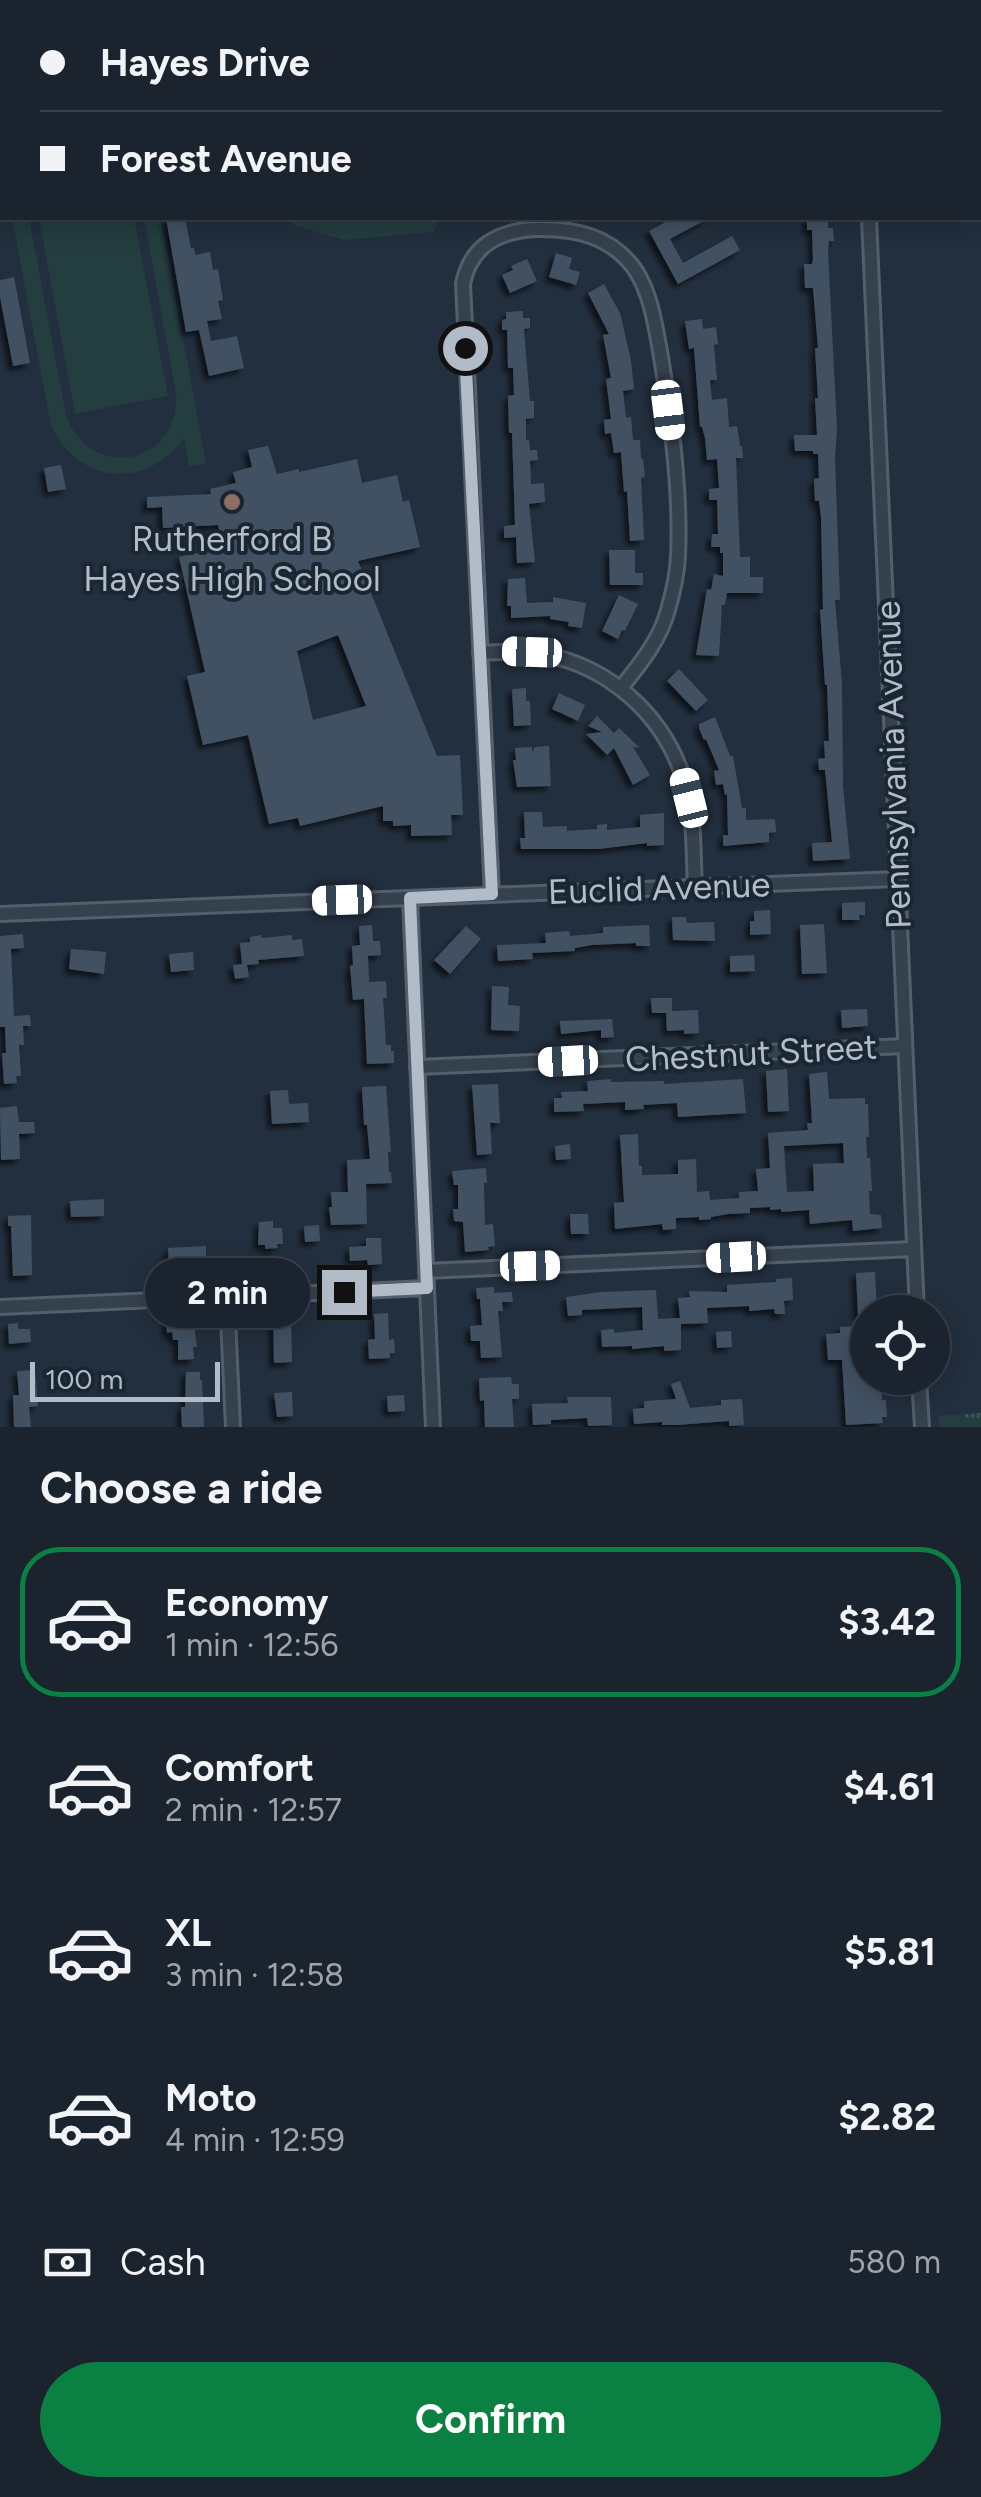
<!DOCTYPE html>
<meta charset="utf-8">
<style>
:root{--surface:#1a232e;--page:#232b36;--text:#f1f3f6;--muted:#9fa4aa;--line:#38404a;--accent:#0b8043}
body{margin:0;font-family:Figtree,sans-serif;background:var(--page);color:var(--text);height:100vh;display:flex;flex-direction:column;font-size:38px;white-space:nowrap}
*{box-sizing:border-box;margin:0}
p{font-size:32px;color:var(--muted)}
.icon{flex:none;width:55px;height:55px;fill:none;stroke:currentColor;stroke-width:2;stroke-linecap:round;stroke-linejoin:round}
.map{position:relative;height:1427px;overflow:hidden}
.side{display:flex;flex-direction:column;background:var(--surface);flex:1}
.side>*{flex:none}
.hud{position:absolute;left:0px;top:0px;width:982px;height:220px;box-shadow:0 5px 25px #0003,0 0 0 2px var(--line);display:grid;align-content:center;height:220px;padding:0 40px;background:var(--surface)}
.fabs{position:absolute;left:850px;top:1295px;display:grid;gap:20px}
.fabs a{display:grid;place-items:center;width:100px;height:100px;border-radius:50%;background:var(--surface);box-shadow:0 5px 25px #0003,0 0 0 2px var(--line);font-size:50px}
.scale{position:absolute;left:30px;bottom:25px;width:190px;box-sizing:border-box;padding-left:10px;border:5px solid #b2bcc9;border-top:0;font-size:28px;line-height:35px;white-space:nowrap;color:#b2bcc9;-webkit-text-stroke:8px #1b2633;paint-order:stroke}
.end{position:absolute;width:45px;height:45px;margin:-22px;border:12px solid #b2bcc9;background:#111;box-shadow:0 0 0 5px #111}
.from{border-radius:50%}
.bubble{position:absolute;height:70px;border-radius:35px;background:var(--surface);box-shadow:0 5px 25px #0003,0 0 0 2px var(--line);font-size:32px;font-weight:700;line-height:70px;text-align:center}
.car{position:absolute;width:30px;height:60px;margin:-30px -15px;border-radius:12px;box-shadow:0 0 8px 2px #0007;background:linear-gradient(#fff 24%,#345 0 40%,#fff 0 76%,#345 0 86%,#fff 0)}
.hud b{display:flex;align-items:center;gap:35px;height:95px;font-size:38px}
.hud b+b{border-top:2px solid var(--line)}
.hud i{width:25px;height:25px;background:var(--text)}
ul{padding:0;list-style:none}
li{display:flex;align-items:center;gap:30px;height:150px;margin:0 20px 15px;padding:0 20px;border:5px solid transparent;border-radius:40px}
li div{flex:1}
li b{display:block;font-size:38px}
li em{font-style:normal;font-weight:700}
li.active{border-color:var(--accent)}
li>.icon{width:90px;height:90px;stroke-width:1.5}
h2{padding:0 40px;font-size:45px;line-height:120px}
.pay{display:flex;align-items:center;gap:25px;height:110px;padding:0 40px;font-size:38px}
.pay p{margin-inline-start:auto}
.button{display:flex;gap:20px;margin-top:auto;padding:20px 40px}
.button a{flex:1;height:115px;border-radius:60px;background:var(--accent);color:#fff;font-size:40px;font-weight:700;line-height:115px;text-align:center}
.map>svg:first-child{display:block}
.grass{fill:url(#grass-tufts)}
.pitch{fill:#243d3f}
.building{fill:#435162;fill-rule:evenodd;filter:url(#shadow)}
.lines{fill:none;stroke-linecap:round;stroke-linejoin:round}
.minor-casing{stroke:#545f6c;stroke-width:18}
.minor{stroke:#36414e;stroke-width:12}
.rail-casing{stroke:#586575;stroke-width:8}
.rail{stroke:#1b2633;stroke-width:4;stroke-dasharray:11;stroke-linecap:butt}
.route{stroke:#b2bcc9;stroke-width:12}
.education-dot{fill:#8d6e63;stroke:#1b2633;stroke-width:4}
.labels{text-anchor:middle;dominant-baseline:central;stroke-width:8;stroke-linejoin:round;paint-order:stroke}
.poi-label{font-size:35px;fill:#b2bcc9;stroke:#1b2633}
.street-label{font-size:35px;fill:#b2bcc9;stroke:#1b2633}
</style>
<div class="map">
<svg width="981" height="1427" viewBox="0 0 981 1427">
<defs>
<pattern id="grass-tufts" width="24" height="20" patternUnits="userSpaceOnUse" patternTransform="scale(2.5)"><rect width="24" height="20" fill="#243d3f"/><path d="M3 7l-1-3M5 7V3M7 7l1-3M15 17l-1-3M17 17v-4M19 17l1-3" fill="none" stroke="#415759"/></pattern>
<filter id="shadow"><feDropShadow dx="-4.5" dy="4.5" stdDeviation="2.5" flood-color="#0009"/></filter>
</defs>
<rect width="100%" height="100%" fill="#222f3e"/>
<path class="grass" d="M981,1413V1427H940L939,1416Z"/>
<g class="pitch">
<path d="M458,0H694L695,2H458Z"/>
<path d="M12,218H29L66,415C90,482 180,466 176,394L144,218H161L206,463L189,466L184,438C146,492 73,484 50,421Z"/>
<path d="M39,218H134L168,396L75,414Z"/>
<path d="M283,218H440L433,232L343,240L294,225Z"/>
</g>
<g class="building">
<path d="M166,218H185L191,248H194L195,255L210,252L213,270L218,269L223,300L218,301L222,319L207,321L211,341L237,336L244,368L209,376L199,330L186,332Z"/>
<path d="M673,218H709L670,239L683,263L732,236L740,250L678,284L649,231Z"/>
<path d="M807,218H828V228H833L834,241H829L828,252L837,429L835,459L840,600H835L842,685L843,786L850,859L813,861L812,843L832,842L825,770H819L818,759L825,758L824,741H829L827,685H825L820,610L823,609L821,517L819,501H815L814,479L819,478L818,454H813V451H795L794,435H817L815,398H818L815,348H818L813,288H805L804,264H812L813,259L812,230H807Z"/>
<path d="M556,253L572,258L569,269L580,272L576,285L549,277Z"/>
<path d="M527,259L537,281L510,293L502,275L513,270L511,266Z"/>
<path d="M14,277L30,363L13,366L0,297V280Z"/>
<path d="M604,284L620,313L631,360L634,389L623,391L626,418L631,417L633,440H640L641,459H643L645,477L641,478L644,540L630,541L627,491L624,492L621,452L614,453L611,433L605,434L604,420L611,419L606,379L611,378L603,335L609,334L588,293Z"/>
<path d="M523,311V318H530V328L524,329L530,401H534V418L526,419V440H529L530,450H537L538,460L530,461L531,484L544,483L545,502L529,504L535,562L517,563L516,537L504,538V526L515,525L512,433H509L508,396L514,395L513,368H508L507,330H502V320L506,319V312Z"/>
<path d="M702,319L703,329L716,327L718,344L714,345L717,380H710L712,400L727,398L729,427L737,426L740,446H742L743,458H736L740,557H750V577H763V593H727L725,605H722L719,656L696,655L707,589L711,590L714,574L723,576V553H720V547H711L712,534H718L717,500H709V489L719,488L717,459L707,460L705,438L702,427H700L694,348L689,349L685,321Z"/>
<path d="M268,446L277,474L299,469V472L357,459L362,483L397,475L403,502L409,500L420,547L358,561L437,756L460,755L463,815H451L452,835L411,836V825L393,826V821H383V806L300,826L298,818L269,824L248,735L203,745L187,676L205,672L179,557L223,547L218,525L163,528L162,507L147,508V497L211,494L210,489L236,483L233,472L252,467L248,450ZM338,635L366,706L313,720L297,651Z"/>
<path d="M61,465L66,489L48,492L44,468Z"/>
<path d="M609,550H635V573H643V585H610Z"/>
<path d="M525,578L527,603L553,602V597L586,603L582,628L568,626L569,622L550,619V616L511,618V606H507L508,579Z"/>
<path d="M619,595L638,604L625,631L622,630L618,639L602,631Z"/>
<path d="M679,669L708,700L696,711L667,681Z"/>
<path d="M526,688V701H530L531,725L514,726L512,689Z"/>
<path d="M559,693L585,705L578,721L552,709Z"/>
<path d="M597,716L614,733L619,728L640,748L633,747L650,775L633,785L614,748L607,755L586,734L602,732L588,726Z"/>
<path d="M715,717L730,756H733L742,808H746V820L775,819L776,832L769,833V842L723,846V835H728L727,794L725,795L723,784L716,785L714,771L719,770L706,739L704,740L699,728V724Z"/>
<path d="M549,746L551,786L517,787L513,760H516L515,748L532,747V752L535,747Z"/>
<path d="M524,812H542L543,827L567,826V831L597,829V825L607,824V830L640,827V815L664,813V845L647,846V843L599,849H521L520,838H525Z"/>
<path d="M865,902V915H859L860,920H842V903Z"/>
<path d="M770,910L771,934L750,935V921H754V911Z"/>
<path d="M672,917H686L687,923L714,922L715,941L673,940Z"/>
<path d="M824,924L827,973L802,974L800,925Z"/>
<path d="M372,925L373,941H380L381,955L368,956L369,982L386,981L387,998H383L386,1045H391V1051H394V1063L367,1064L364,999L353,1000L350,966L353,965L352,946L360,945L359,926Z"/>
<path d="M649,925L650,946H636V943L592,945L575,948V951L532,953L533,959L498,961L497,945L546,943L545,933L569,931L570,936L603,933V927Z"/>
<path d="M466,926L481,939L450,974L434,960Z"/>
<path d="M23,934L24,948L11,949L14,1016L30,1015L31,1026H23L24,1045H19L21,1076H16L17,1083L4,1084L2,1053H6L5,1027H0V936Z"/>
<path d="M261,935L262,938L292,935V940L302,939L304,956L258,960L259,964L247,965L249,977L235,979L233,965L242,964L240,943L250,942V937Z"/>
<path d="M71,949L106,952L104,974L69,969Z"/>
<path d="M193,952L194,970L171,972L169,954Z"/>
<path d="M754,955L755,971L730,972V956Z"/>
<path d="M492,986L509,987L508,1005L520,1006L519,1031L491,1030Z"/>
<path d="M651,998H672V1011L698,1010L699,1033L684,1034V1030L667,1031L666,1013H652Z"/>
<path d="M867,1009L868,1026L842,1028L841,1010Z"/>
<path d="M612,1019L614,1037L601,1038V1030L561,1034L560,1021Z"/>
<path d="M787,1069L789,1111L768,1112L766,1071Z"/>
<path d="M827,1072L829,1099L865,1098V1104H868L869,1137H866L867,1158H870L872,1191H869L870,1214L881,1215L882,1228L853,1231L852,1220L810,1224L809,1210L781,1212V1209L770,1210V1207L750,1208V1213L728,1214L711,1217V1219L699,1220V1217L676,1218V1229L663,1230L662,1224L615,1229L614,1203L624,1202L620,1135L638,1134L639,1166H642V1175L678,1174V1160L696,1159L697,1192L709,1191L710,1200L739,1198V1192L758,1191L756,1169L770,1168L768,1133L808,1130L807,1123H812L809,1074ZM843,1143L844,1163L813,1164L814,1191L787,1192L784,1146Z"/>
<path d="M611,1079V1082L664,1081V1084L743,1079L746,1113L678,1117L677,1103L643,1105L644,1109L625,1110V1102L583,1104L584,1111L554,1112V1098H562L561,1092L588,1091L587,1081Z"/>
<path d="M498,1084L500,1123H490L492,1154L477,1155L472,1085Z"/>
<path d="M386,1086L391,1152H388L389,1172H391L392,1183L366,1184L367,1224L331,1225L329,1207H332L331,1192H348L347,1160L370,1159L367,1125H364L362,1087Z"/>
<path d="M288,1090L289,1104L308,1103L309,1122L272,1124L270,1091Z"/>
<path d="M17,1106L19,1122H34L35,1133L19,1134L20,1159L1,1160L0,1108Z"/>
<path d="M570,1144L571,1159L556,1160L555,1146Z"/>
<path d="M486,1168L487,1183H484L485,1225L493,1224L495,1246L488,1247L489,1250L465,1252L463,1222L454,1221L453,1209H458V1185H454L452,1171Z"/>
<path d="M104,1199V1216L71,1217L70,1201Z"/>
<path d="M570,1214H588L589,1234H571Z"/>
<path d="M31,1215L32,1275L13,1276L11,1226H8V1216Z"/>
<path d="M273,1221V1228H282L283,1244H277L278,1248L265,1249V1245H258L259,1222Z"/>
<path d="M319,1225L320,1241L305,1242L304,1226Z"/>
<path d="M366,1238H381L382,1264L368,1265L367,1260L350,1261L349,1247L366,1246Z"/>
<path d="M206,1246V1262L169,1263L168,1248Z"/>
<path d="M875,1272L877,1312H868V1316H858L856,1273Z"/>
<path d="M792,1278L793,1300L784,1301L785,1314H775L774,1309L749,1311V1306L707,1308L708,1323L681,1324V1350L664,1351V1346L632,1349V1346L602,1347L601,1330L614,1329V1333L643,1330L642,1307L582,1310V1315L568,1316L566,1297L601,1292L656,1290L658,1319L680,1318L678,1298L690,1297L689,1291L727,1292V1285L776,1282V1279Z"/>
<path d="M494,1287V1293L512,1292L513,1302H502L503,1311H498L502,1357L481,1358L480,1341H471L470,1326L482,1325L480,1299H477L476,1288Z"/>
<path d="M273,1313H291L292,1362L274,1363Z"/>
<path d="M388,1313L389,1340L394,1339L395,1353H390V1358L369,1359L368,1340L375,1339L374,1314Z"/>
<path d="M193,1317L197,1347H193L194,1359L178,1360V1340H173L172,1332L167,1333L166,1318Z"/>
<path d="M18,1323V1329H30L31,1342L9,1344L8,1324Z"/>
<path d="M856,1326L857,1336H868V1378H881L882,1400H886L887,1417H882L883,1423L846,1425L842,1360H828L826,1334L840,1333V1327Z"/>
<path d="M731,1331L732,1347L717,1348L716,1332Z"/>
<path d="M35,1370L38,1406L29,1407L31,1427H14L13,1395H19L17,1371Z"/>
<path d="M186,1372H200V1380H202L204,1427H182L181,1407H185Z"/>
<path d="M511,1377L512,1384H519V1399H512L514,1427H485L484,1400L480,1401L479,1378Z"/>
<path d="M680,1381L690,1408L721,1405V1400L742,1399L744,1425L729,1426V1421L677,1425H662V1422L634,1424L633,1409L644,1408V1401L676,1399L671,1384Z"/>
<path d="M292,1392L293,1416L277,1417L274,1393Z"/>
<path d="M404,1395L405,1411L388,1412L387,1396Z"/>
<path d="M567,1397H611L612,1425L588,1426L587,1418L551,1420V1424L533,1425L532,1404L568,1403Z"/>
</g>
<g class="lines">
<defs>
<g id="minor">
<path d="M860,0V2"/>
<path d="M869,218L917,1312"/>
<path d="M480,653C501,652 521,650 542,654C609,666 664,715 684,780C695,814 693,851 695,887"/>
<path d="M492,895L463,284C470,246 499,231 535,229C575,228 612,236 636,271C651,295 655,324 660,351C671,418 681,489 678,557C677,575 673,593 668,610C660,640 640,664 621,688"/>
<path d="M410,898L433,1427"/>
<path d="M0,914L898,879"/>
<path d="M417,1067L905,1046"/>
<path d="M426,1271L914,1249"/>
<path d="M227,1297L233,1427"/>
<path d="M0,1307L427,1288"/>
<path d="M919,1378L922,1427"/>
</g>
</defs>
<use href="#minor" class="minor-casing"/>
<use href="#minor" class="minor"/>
<defs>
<g id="rail">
<path d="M76,2L80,0"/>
<path d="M0,47L2,45"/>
</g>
</defs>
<use href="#rail" class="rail-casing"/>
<use href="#rail" class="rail"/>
</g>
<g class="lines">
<path class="route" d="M344,1292L427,1288L410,898L492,894L465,348"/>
</g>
<circle class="education-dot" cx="232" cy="502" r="10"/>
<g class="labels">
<g class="poi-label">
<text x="232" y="539">Rutherford B<tspan x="232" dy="40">Hayes High School</tspan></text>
</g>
<g class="street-label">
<text transform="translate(893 765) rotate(-92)">Pennsylvania Avenue</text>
<text transform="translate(659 888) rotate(-2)">Euclid Avenue</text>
<text transform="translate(751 1053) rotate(-3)">Chestnut Street</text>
</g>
</g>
</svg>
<div class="fabs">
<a><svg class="icon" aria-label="locate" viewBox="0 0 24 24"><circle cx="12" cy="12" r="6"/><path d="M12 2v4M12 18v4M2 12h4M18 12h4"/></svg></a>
</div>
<div class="scale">100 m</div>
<i class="end from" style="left:465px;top:348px"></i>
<i class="end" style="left:344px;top:1292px"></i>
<div class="bubble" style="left:145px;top:1258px;width:165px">2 min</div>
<i class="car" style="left:668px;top:410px;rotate:173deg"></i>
<i class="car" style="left:532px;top:652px;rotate:272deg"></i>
<i class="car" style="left:689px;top:798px;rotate:346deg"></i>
<i class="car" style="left:342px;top:900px;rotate:268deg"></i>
<i class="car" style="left:568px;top:1061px;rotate:267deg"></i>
<i class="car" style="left:736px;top:1257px;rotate:267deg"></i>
<i class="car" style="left:530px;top:1266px;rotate:88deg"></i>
<div class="hud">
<b><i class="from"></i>Hayes Drive</b>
<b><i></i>Forest Avenue</b>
</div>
</div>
<section class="side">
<h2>Choose a ride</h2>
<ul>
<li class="active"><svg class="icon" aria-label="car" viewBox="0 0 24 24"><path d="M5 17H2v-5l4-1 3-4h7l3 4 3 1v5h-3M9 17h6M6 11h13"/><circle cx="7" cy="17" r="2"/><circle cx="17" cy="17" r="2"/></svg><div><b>Economy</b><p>1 min · 12:56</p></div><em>$3.42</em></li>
<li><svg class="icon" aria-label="car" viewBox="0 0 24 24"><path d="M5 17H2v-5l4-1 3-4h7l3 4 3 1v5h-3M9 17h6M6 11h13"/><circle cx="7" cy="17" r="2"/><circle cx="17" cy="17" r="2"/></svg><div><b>Comfort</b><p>2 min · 12:57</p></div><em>$4.61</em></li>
<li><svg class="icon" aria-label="car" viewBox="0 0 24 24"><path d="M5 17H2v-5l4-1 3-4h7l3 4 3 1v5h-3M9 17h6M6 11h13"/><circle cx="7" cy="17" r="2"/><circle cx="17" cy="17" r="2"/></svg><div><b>XL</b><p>3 min · 12:58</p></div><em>$5.81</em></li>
<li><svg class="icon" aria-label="car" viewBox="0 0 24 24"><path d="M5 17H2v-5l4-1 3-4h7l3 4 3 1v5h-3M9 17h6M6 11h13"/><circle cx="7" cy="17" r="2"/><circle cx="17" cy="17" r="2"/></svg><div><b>Moto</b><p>4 min · 12:59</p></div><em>$2.82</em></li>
</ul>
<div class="pay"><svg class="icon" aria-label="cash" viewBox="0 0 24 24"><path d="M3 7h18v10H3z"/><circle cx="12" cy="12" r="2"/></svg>Cash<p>580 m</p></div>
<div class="button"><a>Confirm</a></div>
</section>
